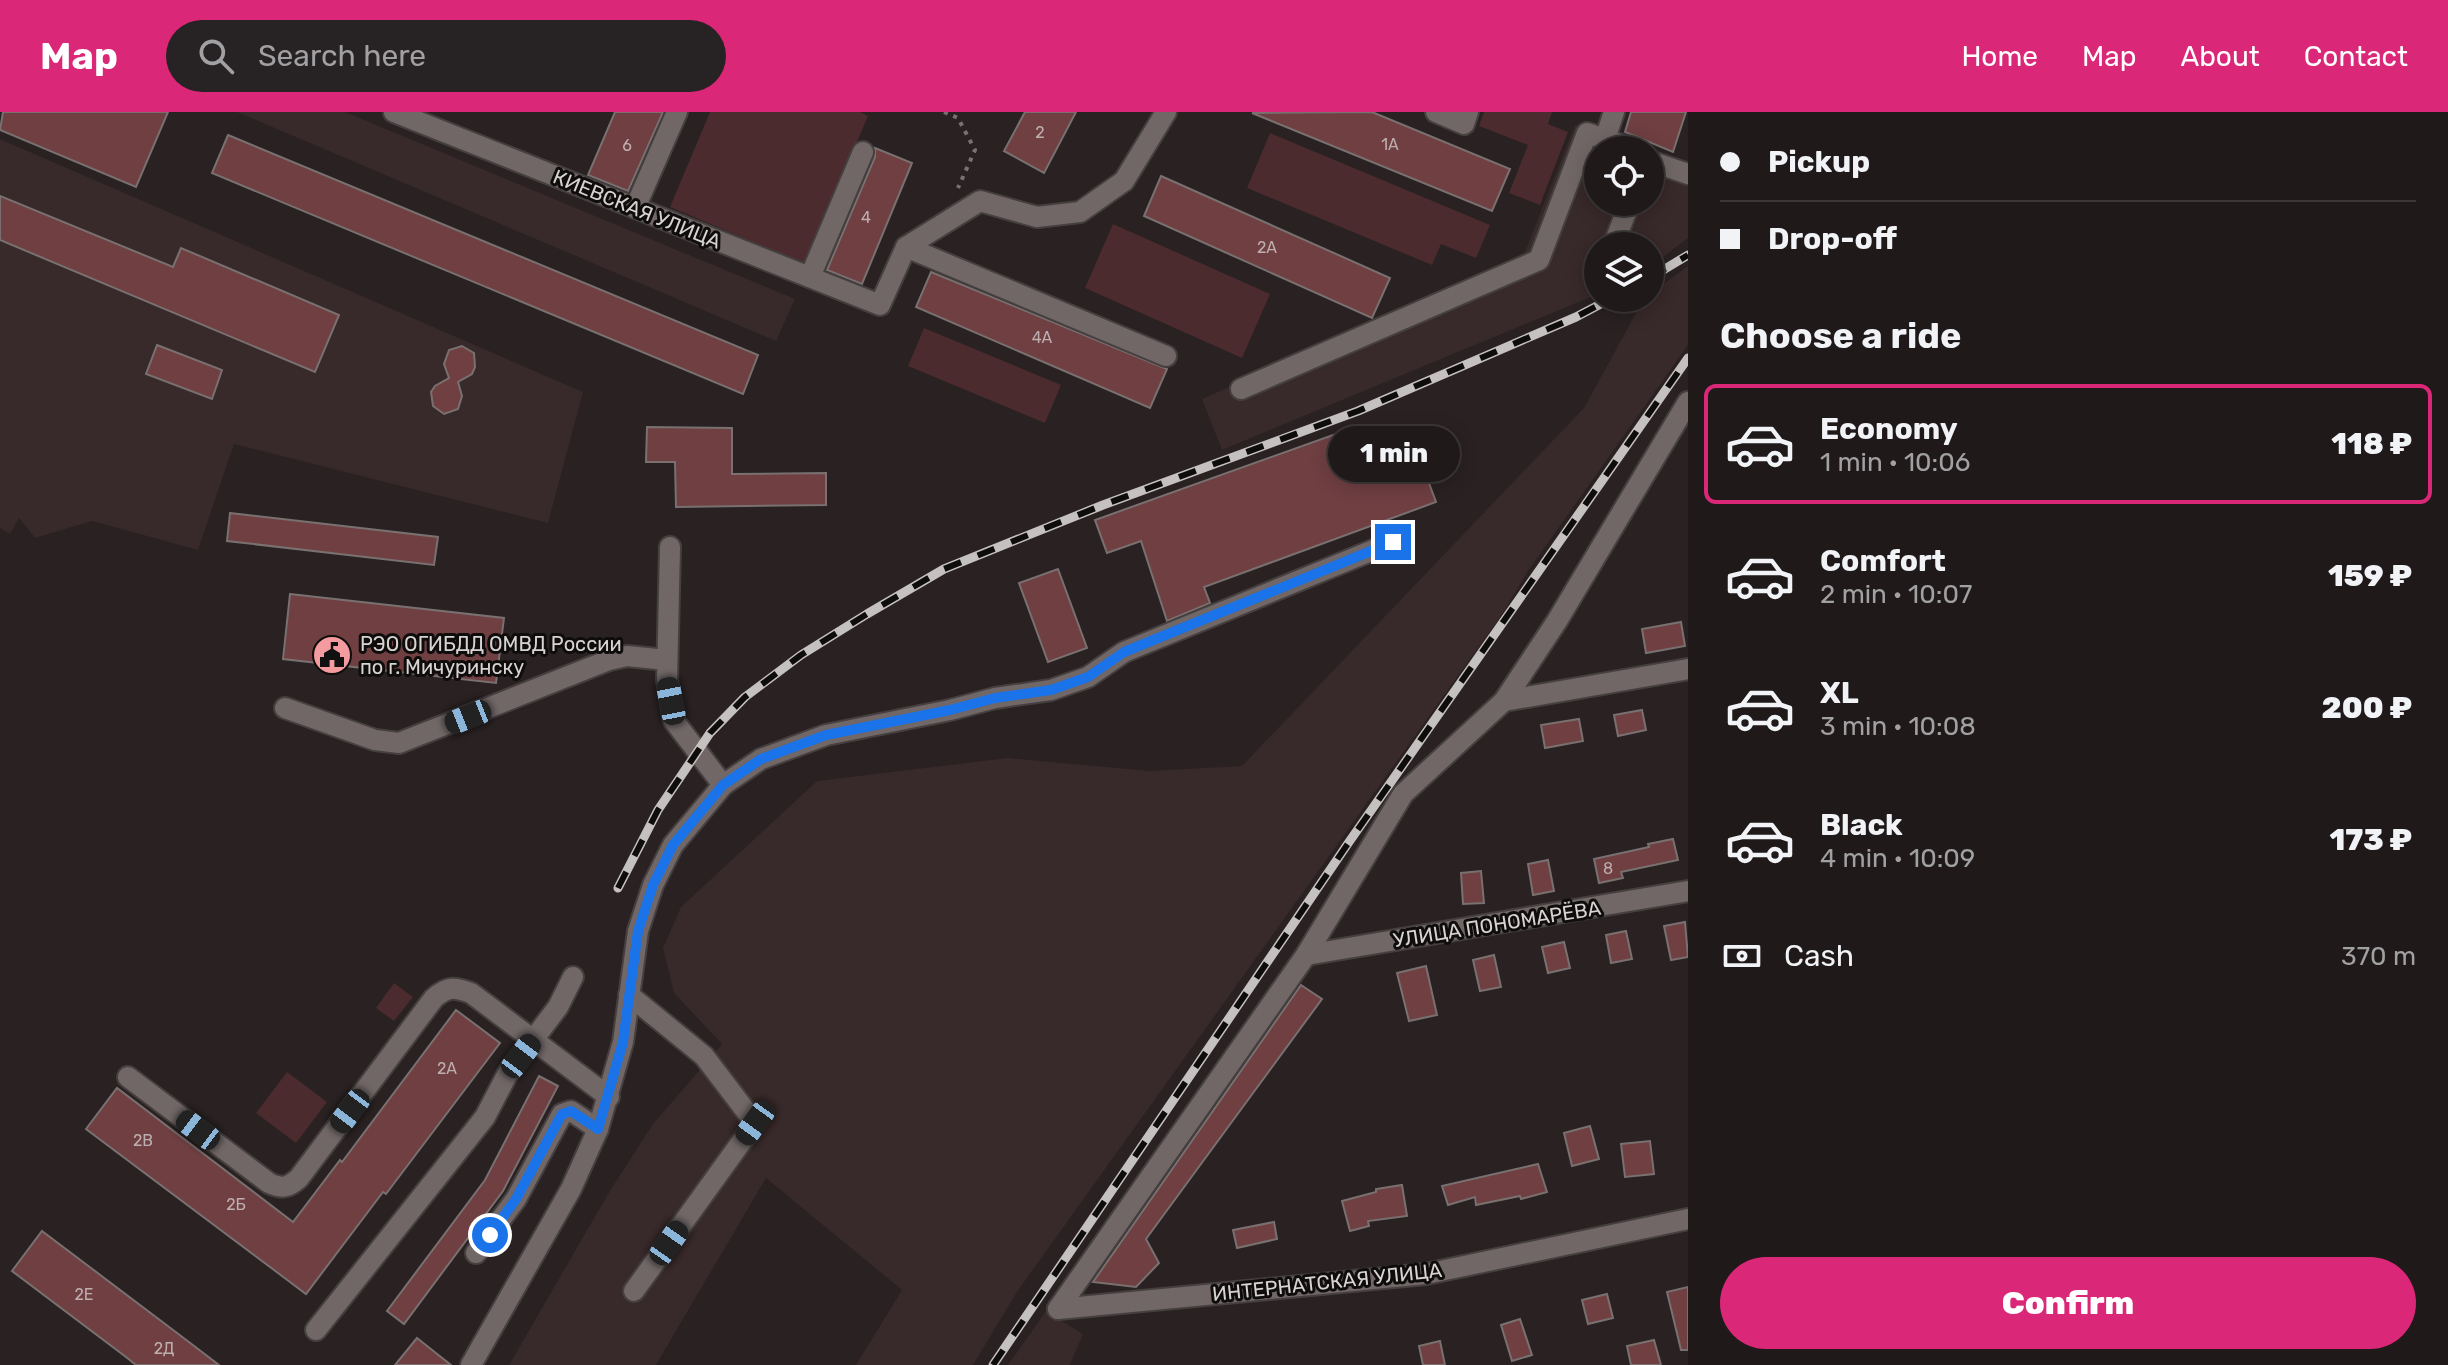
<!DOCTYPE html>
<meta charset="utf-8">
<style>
:root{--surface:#1f191a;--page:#272223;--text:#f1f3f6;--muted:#a1a0a2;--line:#3c3839;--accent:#db2777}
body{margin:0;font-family:Rubik,sans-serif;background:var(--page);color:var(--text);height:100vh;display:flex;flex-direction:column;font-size:30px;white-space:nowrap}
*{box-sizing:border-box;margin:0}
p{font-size:26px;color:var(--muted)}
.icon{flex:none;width:44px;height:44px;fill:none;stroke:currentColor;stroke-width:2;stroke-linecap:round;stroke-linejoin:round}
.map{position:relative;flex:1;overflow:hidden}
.side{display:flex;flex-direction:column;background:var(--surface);width:760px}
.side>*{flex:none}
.banner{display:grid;align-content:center;height:176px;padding:0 32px;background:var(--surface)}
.tools{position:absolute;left:1584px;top:24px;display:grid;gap:16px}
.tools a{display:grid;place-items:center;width:80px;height:80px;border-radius:50%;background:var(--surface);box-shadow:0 4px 20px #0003,0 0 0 2px var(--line);font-size:40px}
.end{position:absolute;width:36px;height:36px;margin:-18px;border:10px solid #1a73e8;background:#fff;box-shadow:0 0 0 4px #fff}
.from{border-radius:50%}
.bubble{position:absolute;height:56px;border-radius:28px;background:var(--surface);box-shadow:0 4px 20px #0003,0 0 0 2px var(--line);font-size:26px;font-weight:800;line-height:56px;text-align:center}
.car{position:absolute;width:24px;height:48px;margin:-24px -12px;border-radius:10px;box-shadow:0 0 6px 2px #0007;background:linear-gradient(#222 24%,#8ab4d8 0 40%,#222 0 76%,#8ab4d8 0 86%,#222 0)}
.banner b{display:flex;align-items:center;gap:28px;height:76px;font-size:30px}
.banner b+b{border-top:2px solid var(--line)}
.banner i{width:20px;height:20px;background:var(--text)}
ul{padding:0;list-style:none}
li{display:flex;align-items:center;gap:24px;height:120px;margin:0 16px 12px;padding:0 16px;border:4px solid transparent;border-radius:12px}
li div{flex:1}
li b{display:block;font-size:30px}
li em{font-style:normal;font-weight:800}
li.active{border-color:var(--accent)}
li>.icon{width:72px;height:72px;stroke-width:1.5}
h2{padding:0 32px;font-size:36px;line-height:96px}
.pay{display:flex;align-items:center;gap:20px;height:88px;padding:0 32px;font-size:30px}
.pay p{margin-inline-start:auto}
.primary-button{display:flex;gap:16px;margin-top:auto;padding:16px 32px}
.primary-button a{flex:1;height:92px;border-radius:48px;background:var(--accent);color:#fff;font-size:32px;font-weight:800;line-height:92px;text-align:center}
header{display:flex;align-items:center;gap:48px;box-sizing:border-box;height:112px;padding:0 40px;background:var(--accent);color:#fff}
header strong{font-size:38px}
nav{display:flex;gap:44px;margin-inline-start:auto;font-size:28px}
.search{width:560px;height:72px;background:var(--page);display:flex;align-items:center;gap:20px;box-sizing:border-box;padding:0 28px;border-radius:44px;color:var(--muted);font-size:30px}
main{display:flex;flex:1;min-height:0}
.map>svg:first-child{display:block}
.built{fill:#38292a}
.green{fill:#4b2b2d}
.building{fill:#6f3f42;stroke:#797070;stroke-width:2}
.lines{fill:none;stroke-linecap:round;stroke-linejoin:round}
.minor-casing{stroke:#453f3f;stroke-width:24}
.path{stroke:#797273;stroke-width:4;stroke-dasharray:4 6;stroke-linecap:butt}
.minor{stroke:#716767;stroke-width:20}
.rail-casing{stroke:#c6c1c1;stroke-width:9}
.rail{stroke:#0f0c0c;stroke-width:6;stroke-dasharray:18;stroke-linecap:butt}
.route{stroke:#1a73e8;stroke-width:10}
.labels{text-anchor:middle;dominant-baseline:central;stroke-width:6;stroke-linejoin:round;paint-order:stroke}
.number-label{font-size:16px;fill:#beaeaf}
.street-label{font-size:20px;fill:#d8d3d3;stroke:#0f0c0c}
.poi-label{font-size:20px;fill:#d8d3d3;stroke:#0f0c0c;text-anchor:start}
</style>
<header>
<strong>Map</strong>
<div class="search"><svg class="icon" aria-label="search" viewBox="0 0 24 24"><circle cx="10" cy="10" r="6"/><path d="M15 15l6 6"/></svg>Search here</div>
<nav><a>Home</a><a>Map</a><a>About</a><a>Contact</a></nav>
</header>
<main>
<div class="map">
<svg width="1688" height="1253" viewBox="0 0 1688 1253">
<rect width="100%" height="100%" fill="#292122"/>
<g class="built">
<path d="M237,0H345L795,187L776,229Z"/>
<path d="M1575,13L1646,38H1598V90H1650V39L1686,52L1688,49V126L1650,155V134H1598V182L1222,338L1202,287L1523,145Z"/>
<path d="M0,27L583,280L548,411L234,332L198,438L92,409L35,426L19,406L10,422L0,416Z"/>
<path d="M1688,154V233L1528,459L1503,501L1017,1180L973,1253H856L902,1178L766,1066L656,1253H509L608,1082L653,1012L722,932L674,881L663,836L681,795L817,669L1008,646L1150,659L1242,654L1584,296L1643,188L1650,186V182Z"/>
<path d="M1046,1199L1083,1222L1070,1253H1008Z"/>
</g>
<g class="green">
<path d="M710,0H860L868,4L806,152L670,95Z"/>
<path d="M1484,0H1552L1548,12L1568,20L1540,93L1509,81L1528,33L1479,14Z"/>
<path d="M1270,21L1490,113L1476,146L1441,132L1432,153L1247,76Z"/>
<path d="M1113,112L1270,182L1242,246L1085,176Z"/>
<path d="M924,216L1061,273L1045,311L908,254Z"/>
<path d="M394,871L413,885L394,909L376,896Z"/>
<path d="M287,960L327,990L296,1031L256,1001Z"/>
</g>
<g class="building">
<path d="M3,0H168L136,75L0,18Z"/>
<path d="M615,0H663L628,79L588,63Z"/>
<path d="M1025,0H1076L1044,61L1004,39Z"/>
<path d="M1372,0L1510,57L1492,99L1252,1Z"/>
<path d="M1631,0H1686L1673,40L1625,20Z"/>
<path d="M228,23L758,243L743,282L212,61Z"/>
<path d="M875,36L912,51L862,172L827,158L875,45Z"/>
<path d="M1161,64L1390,166L1372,206L1144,104Z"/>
<path d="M0,84L173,155L181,136L339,203L315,260L0,128Z"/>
<path d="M931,160L1167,257L1150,296L916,195Z"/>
<path d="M157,233L222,258L212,287L146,262Z"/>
<path d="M462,234L474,241L475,255L472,262L458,270L462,284L458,297L444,302L433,294L431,280L435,274L449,266L444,252L449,238Z"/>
<path d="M1361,313L1373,346L1414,331L1436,390L1204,475L1210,491L1167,509L1141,429L1107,441L1095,408Z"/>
<path d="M647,315L732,316V362L826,361V393L676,395L675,350H646Z"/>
<path d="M230,401L438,425L434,453L227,429Z"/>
<path d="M1058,457L1087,536L1048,550L1019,471Z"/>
<path d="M290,482L504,506L496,571L283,547Z"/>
<path d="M1681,510L1685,534L1646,541L1642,517Z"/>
<path d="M1642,598L1646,618L1618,624L1614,603Z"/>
<path d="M1579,607L1583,629L1545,636L1541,613Z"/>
<path d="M1673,727L1678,748L1621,760L1623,766L1599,771L1594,747L1649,735L1648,732Z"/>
<path d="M1548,748L1554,779L1533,783L1528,752Z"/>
<path d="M1481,759L1484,791L1463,792L1461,761Z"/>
<path d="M1685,810L1688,845L1671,848L1664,814Z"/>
<path d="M1626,819L1632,847L1611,851L1606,823Z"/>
<path d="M1564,830L1570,856L1548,861L1542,835Z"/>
<path d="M1494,843L1501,875L1480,879L1473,848Z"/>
<path d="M1426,854L1437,903L1409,909L1397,861Z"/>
<path d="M1301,873L1322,887L1146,1127L1159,1151L1136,1175L1093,1170Z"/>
<path d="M456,898L500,931L386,1082L383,1080L306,1182L86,1017L117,976L293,1110L340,1048L342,1050Z"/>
<path d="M539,964L558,974L503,1079L404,1212L387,1199L485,1068Z"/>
<path d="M1590,1014L1599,1047L1572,1054L1564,1021Z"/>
<path d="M1650,1029L1654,1062L1625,1065L1621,1032Z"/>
<path d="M1538,1052L1547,1080L1521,1087L1520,1084L1476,1093L1475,1085L1448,1093L1442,1074Z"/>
<path d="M1402,1073L1407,1104L1368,1109L1369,1114L1350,1119L1342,1089L1376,1080V1077Z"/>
<path d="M1274,1110L1277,1127L1237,1136L1233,1118Z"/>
<path d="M42,1119L185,1227L219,1253H136L126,1245L12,1159Z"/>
<path d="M1688,1175V1238H1681L1667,1180Z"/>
<path d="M1607,1182L1613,1206L1588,1212L1582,1188Z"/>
<path d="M1520,1207L1532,1243L1512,1249L1501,1213Z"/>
<path d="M417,1226L451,1253H395Z"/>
<path d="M1654,1228L1661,1253H1631L1627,1234Z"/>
<path d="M1440,1229L1445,1253H1423L1419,1234Z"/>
</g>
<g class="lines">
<defs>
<g id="minor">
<path d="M394,0L880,193L906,135L980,89L1037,105L1080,100L1124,69L1166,0"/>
<path d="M1436,0L1464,12L1468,0"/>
<path d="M1605,27L1614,0"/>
<path d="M1650,49L1688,62"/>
<path d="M635,96L677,0"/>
<path d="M1613,134L1630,90"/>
<path d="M906,135L1166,244"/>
<path d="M810,165L863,40"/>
<path d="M1241,277L1539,148L1587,21L1636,38"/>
<path d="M1504,589L1688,557"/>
<path d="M285,596L375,628L399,631L609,548L627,544L667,548"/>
<path d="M723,673L761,647L826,623L950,598L995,586L1051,578L1088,565L1124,540L1393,430"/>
<path d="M1306,843L1688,779"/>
<path d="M629,883L704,944L755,1011L634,1179"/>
<path d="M128,965L269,1071C282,1077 288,1076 299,1066L434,886C448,874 455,875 471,881L609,985"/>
<path d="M476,1141L516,1087L562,1002L571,999L598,1017"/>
<path d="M1058,1197L1306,843L1403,682L1504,589L1557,509L1688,290"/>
<path d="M1058,1197L1426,1162L1688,1107"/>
<path d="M316,1218L485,1005L508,961L558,895L573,865"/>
<path d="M471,1253L571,1077L598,1017L623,930L638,819L653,773L673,733L723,673L674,609L667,568L670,435"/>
</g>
</defs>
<use href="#minor" class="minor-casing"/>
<path class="path" d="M944,0L958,6L975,38L958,76"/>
<use href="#minor" class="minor"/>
<defs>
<g id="rail">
<path d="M1650,166L1688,143"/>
<path d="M618,776L658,698L710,621L745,585L801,543L867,502L944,457L1103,393L1358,299L1576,205L1612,186"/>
<path d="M993,1253L1349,730L1688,246"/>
</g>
</defs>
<use href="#rail" class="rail-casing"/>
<use href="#rail" class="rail"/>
</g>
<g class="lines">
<path class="route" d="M490,1123L516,1087L562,1002L571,999L598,1017L623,930L638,819L653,773L673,733L723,673L761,647L826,623L950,598L995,586L1051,578L1088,565L1124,540L1393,430"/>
</g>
<defs>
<symbol id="civic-disc" viewBox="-11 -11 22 22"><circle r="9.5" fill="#f49b9f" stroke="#0f0c0c"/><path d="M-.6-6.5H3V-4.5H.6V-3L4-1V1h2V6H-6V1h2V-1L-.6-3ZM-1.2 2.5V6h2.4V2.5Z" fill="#111"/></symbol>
</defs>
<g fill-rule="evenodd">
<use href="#civic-disc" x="310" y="521" width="44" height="44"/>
</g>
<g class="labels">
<g class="number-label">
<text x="1040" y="20">2</text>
<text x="1390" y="32">1А</text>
<text x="627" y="33">6</text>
<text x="866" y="105">4</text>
<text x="1267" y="135">2А</text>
<text x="1042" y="225">4А</text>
<text x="1608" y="756">8</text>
<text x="447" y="956">2А</text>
<text x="143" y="1028">2В</text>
<text x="236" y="1092">2Б</text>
<text x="84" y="1182">2Е</text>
<text x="164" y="1236">2Д</text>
</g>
<g class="street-label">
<text transform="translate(637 97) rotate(22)">КИЕВСКАЯ УЛИЦА</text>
<text transform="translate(1497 812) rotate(-9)">УЛИЦА ПОНОМАРЁВА</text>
<text transform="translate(1327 1170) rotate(-6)">ИНТЕРНАТСКАЯ УЛИЦА</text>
</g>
<g class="poi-label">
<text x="360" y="532">РЭО ОГИБДД ОМВД России<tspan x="360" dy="23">по г. Мичуринску</tspan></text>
</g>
</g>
</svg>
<div class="tools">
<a><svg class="icon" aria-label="locate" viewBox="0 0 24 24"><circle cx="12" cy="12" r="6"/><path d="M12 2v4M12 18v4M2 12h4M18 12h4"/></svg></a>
<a><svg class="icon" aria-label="layers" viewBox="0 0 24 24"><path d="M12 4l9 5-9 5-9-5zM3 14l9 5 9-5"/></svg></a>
</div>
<i class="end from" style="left:490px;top:1123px"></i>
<i class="end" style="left:1393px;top:430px"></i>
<div class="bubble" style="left:1328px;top:314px;width:132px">1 min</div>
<i class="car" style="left:671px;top:589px;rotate:349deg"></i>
<i class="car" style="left:468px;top:605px;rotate:248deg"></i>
<i class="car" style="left:521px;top:944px;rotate:37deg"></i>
<i class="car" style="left:350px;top:999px;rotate:217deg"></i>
<i class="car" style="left:755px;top:1011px;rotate:216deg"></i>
<i class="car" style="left:198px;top:1018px;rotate:307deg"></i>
<i class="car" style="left:669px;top:1131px;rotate:35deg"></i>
</div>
<section class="side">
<div class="banner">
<b><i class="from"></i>Pickup</b>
<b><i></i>Drop-off</b>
</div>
<h2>Choose a ride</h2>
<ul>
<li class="active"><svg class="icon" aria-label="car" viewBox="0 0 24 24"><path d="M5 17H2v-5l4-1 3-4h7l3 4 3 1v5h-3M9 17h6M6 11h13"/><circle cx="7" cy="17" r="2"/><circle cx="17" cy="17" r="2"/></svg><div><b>Economy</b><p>1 min · 10:06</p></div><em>118 ₽</em></li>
<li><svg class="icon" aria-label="car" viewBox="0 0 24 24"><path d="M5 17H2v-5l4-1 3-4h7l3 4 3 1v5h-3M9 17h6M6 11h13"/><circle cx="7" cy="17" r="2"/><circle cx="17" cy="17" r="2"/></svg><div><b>Comfort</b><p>2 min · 10:07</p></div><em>159 ₽</em></li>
<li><svg class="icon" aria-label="car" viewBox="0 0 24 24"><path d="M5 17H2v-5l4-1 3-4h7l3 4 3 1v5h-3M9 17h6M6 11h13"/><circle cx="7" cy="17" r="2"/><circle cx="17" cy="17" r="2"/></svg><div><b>XL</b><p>3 min · 10:08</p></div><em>200 ₽</em></li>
<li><svg class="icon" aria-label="car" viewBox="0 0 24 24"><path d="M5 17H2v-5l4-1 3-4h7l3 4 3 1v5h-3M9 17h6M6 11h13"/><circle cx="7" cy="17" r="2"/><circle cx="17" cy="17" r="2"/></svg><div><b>Black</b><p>4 min · 10:09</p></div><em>173 ₽</em></li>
</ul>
<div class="pay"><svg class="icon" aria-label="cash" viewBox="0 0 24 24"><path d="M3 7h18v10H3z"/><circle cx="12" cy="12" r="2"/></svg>Cash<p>370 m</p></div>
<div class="primary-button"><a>Confirm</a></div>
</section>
</main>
